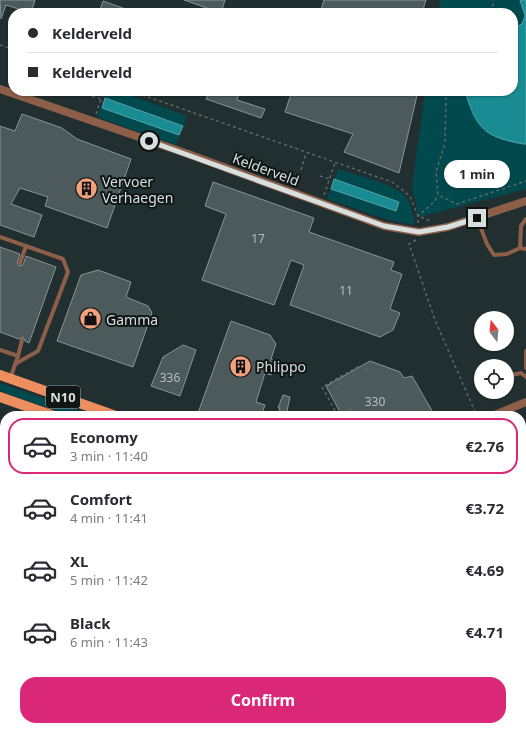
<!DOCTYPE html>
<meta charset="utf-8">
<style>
:root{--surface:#fff;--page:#f7f7f7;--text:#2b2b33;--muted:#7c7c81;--line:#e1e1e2;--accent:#db2777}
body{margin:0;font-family:"Noto Sans",sans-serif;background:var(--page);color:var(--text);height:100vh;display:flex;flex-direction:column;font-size:15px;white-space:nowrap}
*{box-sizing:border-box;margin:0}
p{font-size:13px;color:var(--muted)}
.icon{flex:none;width:22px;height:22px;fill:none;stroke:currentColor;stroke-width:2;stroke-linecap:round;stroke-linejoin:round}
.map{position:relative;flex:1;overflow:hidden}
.side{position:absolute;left:0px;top:411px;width:526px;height:320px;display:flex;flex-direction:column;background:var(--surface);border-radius:16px 16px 0 0;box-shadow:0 1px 3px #0004}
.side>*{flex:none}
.guide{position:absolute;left:8px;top:8px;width:510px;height:88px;border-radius:16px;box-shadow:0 1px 3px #0004;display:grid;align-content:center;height:88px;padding:0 20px;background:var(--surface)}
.needle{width:26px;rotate:344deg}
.tools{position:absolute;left:474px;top:311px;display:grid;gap:8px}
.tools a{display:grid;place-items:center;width:40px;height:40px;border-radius:50%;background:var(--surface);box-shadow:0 1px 3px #0004;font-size:20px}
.end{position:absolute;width:18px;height:18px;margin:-9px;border:5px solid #d7dfdf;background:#111;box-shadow:0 0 0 2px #111}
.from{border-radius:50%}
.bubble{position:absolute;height:28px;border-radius:14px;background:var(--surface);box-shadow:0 1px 3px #0004;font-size:13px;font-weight:700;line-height:28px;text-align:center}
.guide b{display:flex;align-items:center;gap:14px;height:38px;font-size:15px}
.guide b+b{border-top:1px solid var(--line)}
.guide i{width:10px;height:10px;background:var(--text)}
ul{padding:7px 0 0;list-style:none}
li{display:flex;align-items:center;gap:12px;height:56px;margin:0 8px 6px;padding:0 12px;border:2px solid transparent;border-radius:16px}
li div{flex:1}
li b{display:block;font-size:15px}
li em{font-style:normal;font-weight:700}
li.current{border-color:var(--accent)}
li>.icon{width:36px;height:36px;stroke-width:1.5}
.cta{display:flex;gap:8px;margin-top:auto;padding:8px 20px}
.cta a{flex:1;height:46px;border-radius:16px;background:var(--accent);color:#fff;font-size:16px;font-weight:700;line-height:46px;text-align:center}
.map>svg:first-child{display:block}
.green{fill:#02494e}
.water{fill:#198b93;stroke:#52a4aa}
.building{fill:#4d5a5b;stroke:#859495}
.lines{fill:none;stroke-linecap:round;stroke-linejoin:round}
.path{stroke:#5d6869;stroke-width:1.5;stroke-dasharray:3 3;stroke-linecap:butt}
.lane{stroke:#8d5f49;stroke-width:4}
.street{stroke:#8d5f49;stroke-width:8}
.primary{stroke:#ed8e5f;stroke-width:10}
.route{stroke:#d7dfdf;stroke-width:5}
.labels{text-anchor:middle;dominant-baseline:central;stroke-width:4;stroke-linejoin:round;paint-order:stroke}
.number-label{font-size:12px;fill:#b4bebe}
.shield{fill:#101616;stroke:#9ba3a3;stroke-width:1}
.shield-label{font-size:13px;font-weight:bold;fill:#d7dfdf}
.street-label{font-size:14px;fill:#d7dfdf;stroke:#101616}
.poi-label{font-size:14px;fill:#d7dfdf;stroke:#101616;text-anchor:start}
</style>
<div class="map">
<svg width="526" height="731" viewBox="0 0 526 731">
<rect width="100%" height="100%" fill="#222f30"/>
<g class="green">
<path d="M440,0H526V189L419,217L412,187L425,91H513V13H438Z"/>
<path d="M107,91H119L187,116L176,145L97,117Z"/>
<path d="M338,169C355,175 397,184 407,198C413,206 413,216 415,225L385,219L327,199Z"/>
<path d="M0,383L94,416H71L0,391Z"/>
</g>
<g class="water">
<path d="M520,0H526V144H523C486,137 477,130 466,94L467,91H513V28L522,24L525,16Z"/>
<path d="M105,98L183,126L179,135L102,108Z"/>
<path d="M334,179L399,202L396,211L331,189Z"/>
</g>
<g class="building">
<path d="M0,0H35L31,13L6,5L1,19Z"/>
<path d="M184,0H225L221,13Z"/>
<path d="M324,0H426L422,13H320Z"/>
<path d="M103,1L134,12V13H99Z"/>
<path d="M209,91H240L237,100L265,109L261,118L206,99Z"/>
<path d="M292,91H418L399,173L344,152L353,134L285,112Z"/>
<path d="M22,114L62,128L77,139L131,159L107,228L45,206L48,197L20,188L11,204L42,215L34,237L0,225V126L15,131Z"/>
<path d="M213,182L314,218L309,232L394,262L391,270L402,274L390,309L400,313L393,330L380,337L290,305L304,265L291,260L274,305L202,280L226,214L205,206Z"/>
<path d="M0,247L20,254L17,263L19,266L23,265L26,256L56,267L29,343L25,341L23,337L19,339L0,332Z"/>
<path d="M98,270L131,282L126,297L148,306L152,313L133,367L57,341L81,275Z"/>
<path d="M231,321L270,335L276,344L271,359L275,361L271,375L265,373L256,402L265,405L261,416H205L198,413Z"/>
<path d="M183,345L196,350L180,396L151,386L163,357Z"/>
<path d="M370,361L400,372L404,378L412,376L435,416H342L326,386Z"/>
<path d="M283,395L290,397L287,411L299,414V416H277L280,408H278Z"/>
</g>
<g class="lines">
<g class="path">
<path d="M483,13L492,8L494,0"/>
<path d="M0,45L13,49"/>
<path d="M131,91L392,182L410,196L418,216L431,221"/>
<path d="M446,91L445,143L436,172L438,195L457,204L526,181"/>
<path d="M92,96L101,99L104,91"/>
<path d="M96,114L101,99"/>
<path d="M301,170L306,153"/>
<path d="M320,176L330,179"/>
<path d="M324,195L335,163"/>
<path d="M418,223V216L435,201L438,195"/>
<path d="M416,240L409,244L435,320L477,416"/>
<path d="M338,378L345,389"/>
<path d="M338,416L322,387L361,365L372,374"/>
<path d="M338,416L355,407"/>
</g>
<g class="lane">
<path d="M477,218L487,244L494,255L507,254L520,248L526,249"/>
<path d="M0,237L63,259L68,272L38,351L15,364"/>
<path d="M520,248L521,226L526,219"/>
<path d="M20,263L26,246"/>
<path d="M0,350L18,356L10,379"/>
<path d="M526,351V368"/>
<path d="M18,356L22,340"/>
<path d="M507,376L521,373L526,377"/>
<path d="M477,383L481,382"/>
</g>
<g class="street">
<path d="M0,89L191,155L384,226L419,232L448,227L526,201"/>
<path d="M492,416L526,402"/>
<path d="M521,466L526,470"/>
<path d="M0,569L5,575"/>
<path d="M139,726L145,731"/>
</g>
<g class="primary">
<path d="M0,375L116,416"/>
<path d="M0,397L54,416"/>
<path d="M521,563L523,568L521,574"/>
</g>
</g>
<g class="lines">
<path class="route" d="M149,141L384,226L419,232L448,227L477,218"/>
</g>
<defs>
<symbol id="building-disc" viewBox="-11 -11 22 22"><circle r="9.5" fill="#f1a17b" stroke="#101616"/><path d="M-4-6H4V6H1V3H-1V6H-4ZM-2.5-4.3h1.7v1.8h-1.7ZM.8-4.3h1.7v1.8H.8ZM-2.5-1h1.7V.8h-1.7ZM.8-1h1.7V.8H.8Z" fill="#111"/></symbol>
<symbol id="shop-disc" viewBox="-11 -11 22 22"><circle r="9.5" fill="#f1a17b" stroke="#101616"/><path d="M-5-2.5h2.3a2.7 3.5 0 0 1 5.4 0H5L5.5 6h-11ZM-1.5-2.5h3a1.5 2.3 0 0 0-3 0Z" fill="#111"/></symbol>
</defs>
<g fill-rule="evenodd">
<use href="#building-disc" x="74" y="176" width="25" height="25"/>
<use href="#shop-disc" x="78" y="306" width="25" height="25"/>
<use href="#building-disc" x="228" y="354" width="25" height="25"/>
</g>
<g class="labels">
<g class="number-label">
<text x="258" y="238">17</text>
<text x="346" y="290">11</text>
<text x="170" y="377">336</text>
<text x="375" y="401">330</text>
</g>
<rect class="shield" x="46" y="386" width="34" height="22" rx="3"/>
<g class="shield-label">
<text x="63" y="397">N10</text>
</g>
<g class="street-label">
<text transform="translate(266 169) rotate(20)">Kelderveld</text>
</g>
<g class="poi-label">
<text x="102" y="181">Vervoer<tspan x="102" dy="16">Verhaegen</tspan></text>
<text x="106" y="319">Gamma</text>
<text x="256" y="366">Phlippo</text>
</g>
</g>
</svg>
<div class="tools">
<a><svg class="needle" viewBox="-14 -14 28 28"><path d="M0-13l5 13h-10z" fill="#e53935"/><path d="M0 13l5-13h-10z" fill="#7c7c81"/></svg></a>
<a><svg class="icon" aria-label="locate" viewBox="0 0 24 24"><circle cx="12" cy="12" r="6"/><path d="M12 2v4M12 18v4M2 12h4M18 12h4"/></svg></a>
</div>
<i class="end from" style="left:149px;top:141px"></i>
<i class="end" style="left:477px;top:218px"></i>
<div class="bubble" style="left:444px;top:160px;width:66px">1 min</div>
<div class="guide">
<b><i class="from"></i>Kelderveld</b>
<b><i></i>Kelderveld</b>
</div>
<section class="side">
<ul>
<li class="current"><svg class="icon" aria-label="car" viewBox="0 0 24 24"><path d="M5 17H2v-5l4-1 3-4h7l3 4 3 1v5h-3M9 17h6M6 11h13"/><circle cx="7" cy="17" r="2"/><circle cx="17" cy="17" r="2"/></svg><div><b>Economy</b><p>3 min · 11:40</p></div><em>€2.76</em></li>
<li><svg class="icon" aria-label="car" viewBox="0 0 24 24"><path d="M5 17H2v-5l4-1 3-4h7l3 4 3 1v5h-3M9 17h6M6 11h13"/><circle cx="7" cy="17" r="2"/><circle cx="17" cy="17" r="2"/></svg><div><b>Comfort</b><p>4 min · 11:41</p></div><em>€3.72</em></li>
<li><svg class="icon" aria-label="car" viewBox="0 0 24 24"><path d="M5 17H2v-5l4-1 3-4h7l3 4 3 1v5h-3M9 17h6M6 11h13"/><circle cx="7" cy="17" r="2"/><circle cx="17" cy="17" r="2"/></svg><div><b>XL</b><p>5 min · 11:42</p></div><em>€4.69</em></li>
<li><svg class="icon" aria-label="car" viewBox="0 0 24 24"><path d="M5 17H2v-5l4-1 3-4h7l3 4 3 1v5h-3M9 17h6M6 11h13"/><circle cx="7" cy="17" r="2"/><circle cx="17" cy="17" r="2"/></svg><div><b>Black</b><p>6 min · 11:43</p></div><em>€4.71</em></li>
</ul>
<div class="cta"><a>Confirm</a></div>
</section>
</div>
